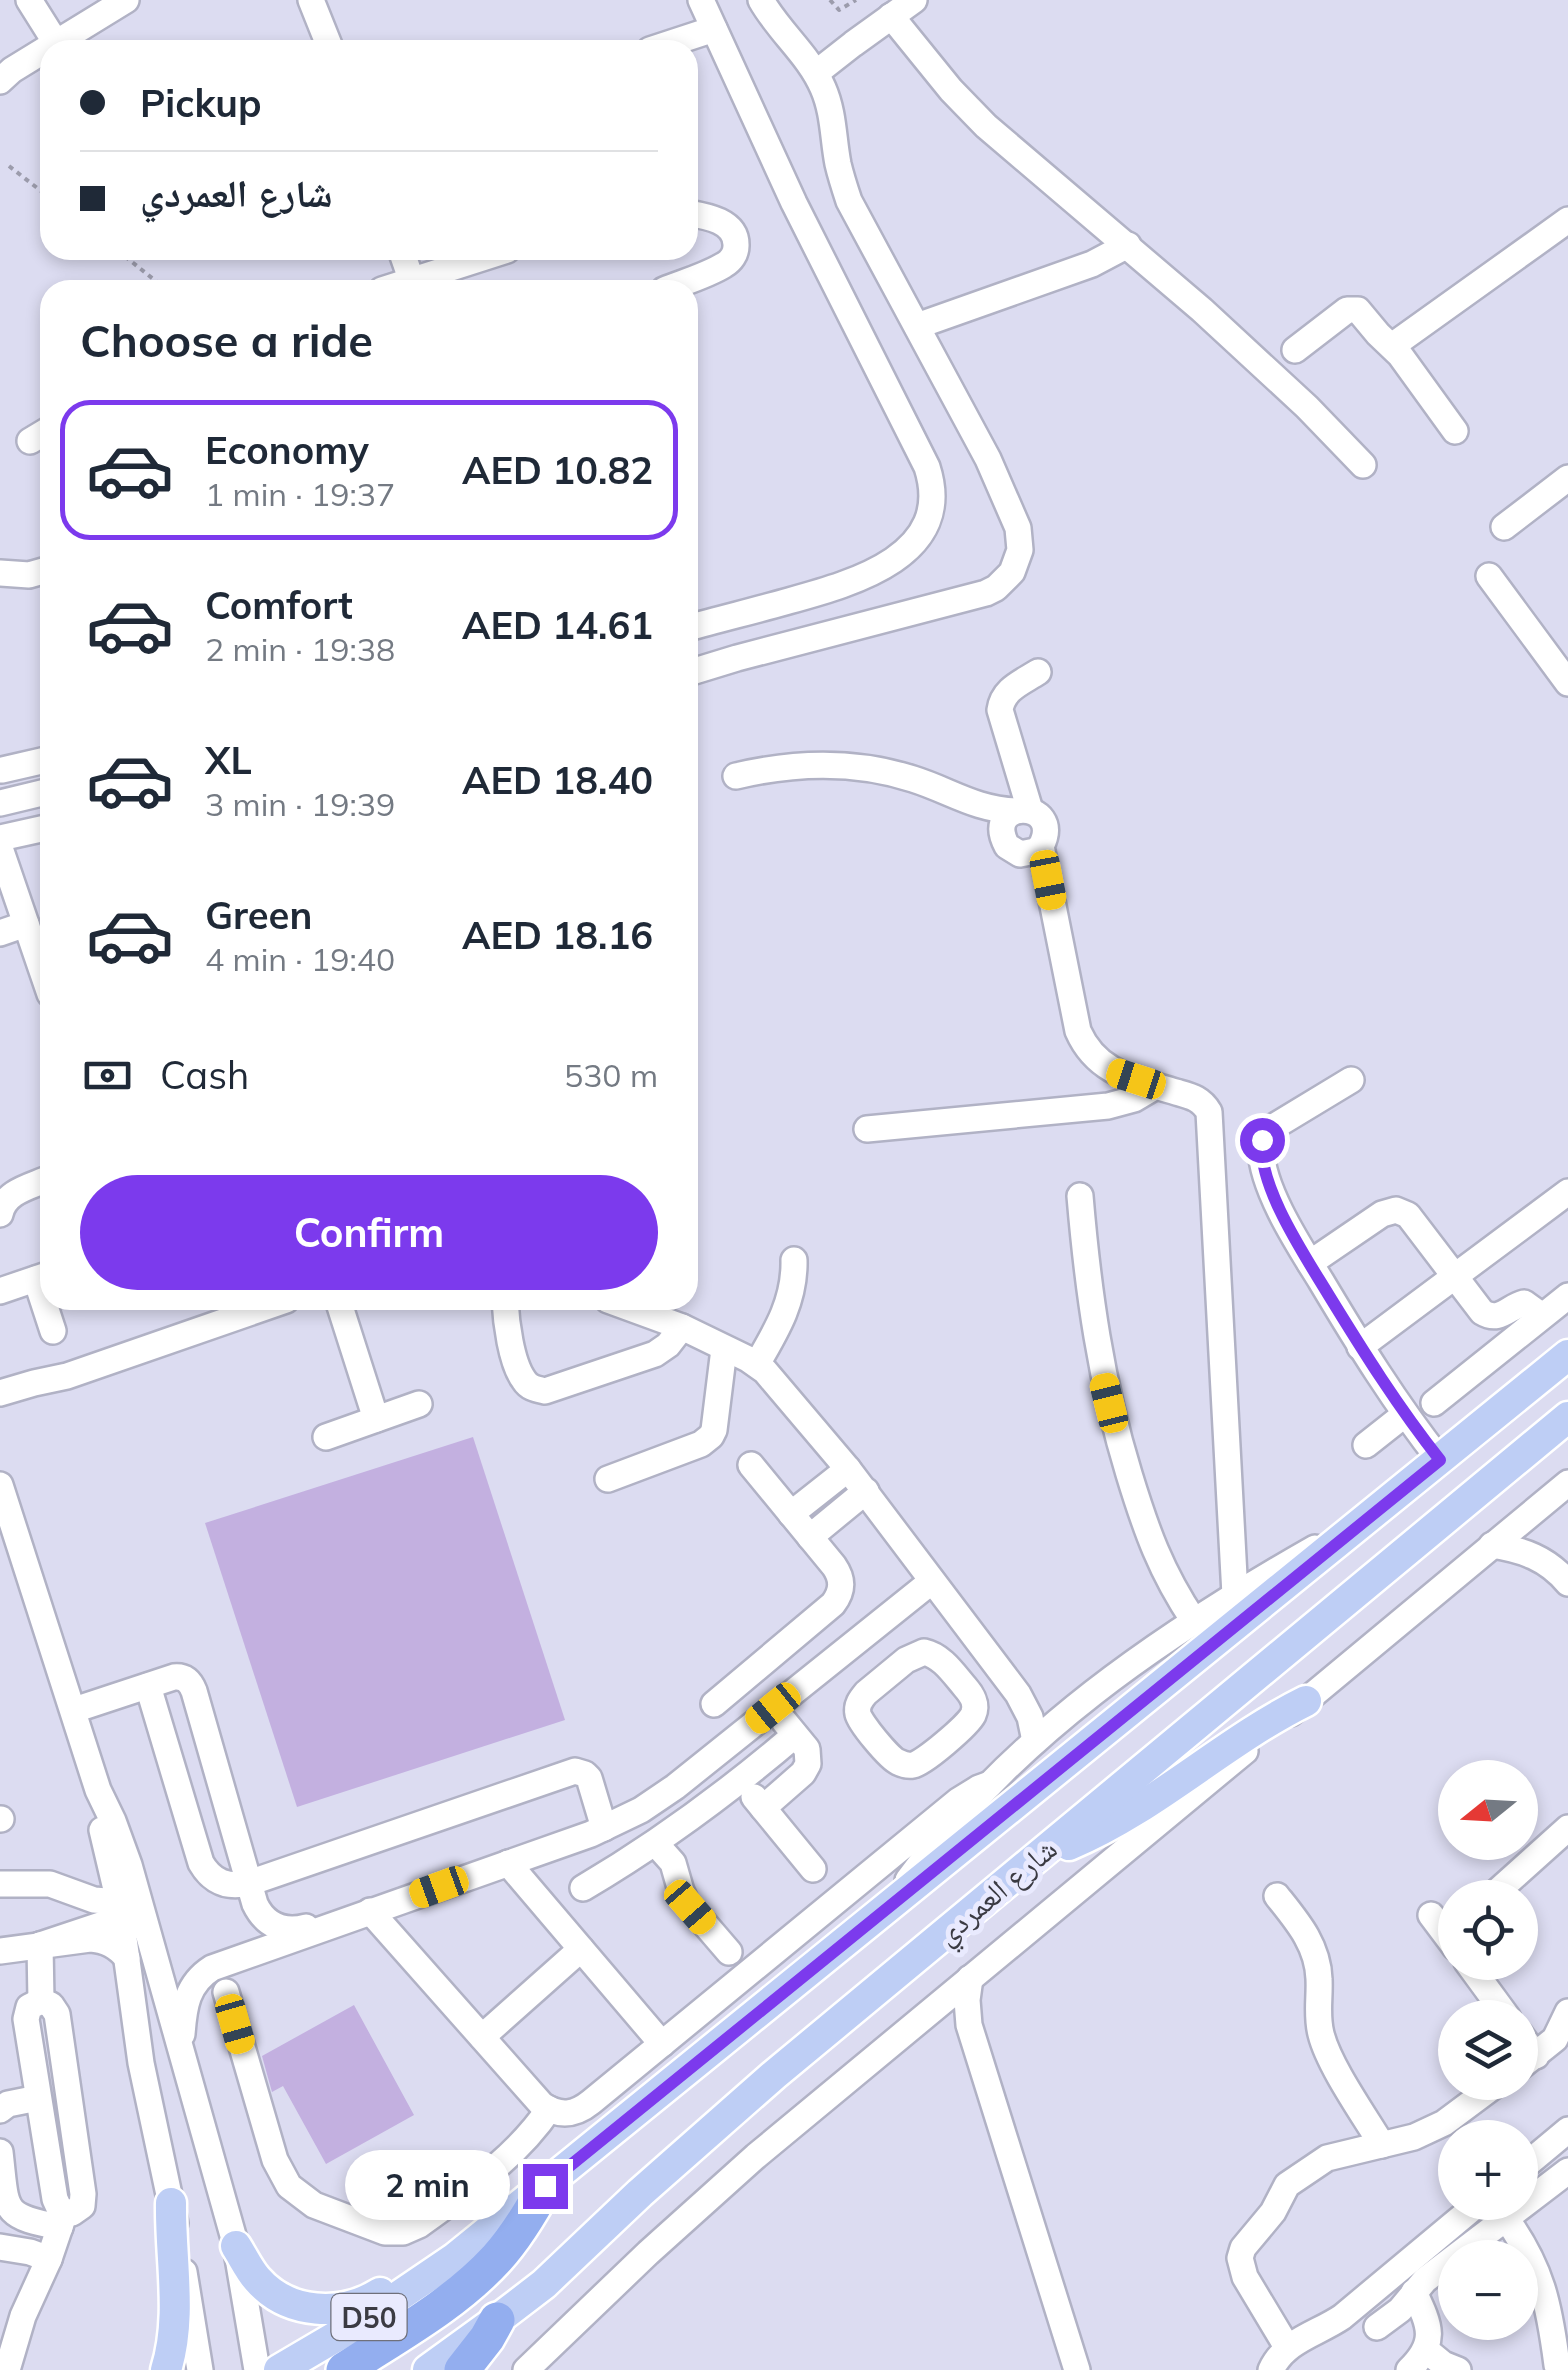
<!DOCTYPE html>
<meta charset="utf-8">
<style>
:root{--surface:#fff;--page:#f2f2f3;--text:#1f2937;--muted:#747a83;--line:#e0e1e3;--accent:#7c3aed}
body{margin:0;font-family:Mulish,"Noto Naskh Arabic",sans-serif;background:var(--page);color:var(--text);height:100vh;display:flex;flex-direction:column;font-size:38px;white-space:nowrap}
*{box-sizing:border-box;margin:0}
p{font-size:32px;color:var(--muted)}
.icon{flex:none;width:55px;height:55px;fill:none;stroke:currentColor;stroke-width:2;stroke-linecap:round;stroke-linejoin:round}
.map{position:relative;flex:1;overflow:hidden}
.drawer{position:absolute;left:40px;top:280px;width:658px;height:1030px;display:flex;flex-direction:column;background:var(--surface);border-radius:30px;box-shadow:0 5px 15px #0003}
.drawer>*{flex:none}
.guide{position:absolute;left:40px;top:40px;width:658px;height:220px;border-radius:30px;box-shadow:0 5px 15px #0003;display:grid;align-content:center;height:220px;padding:0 40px;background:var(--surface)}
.needle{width:65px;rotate:252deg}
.controls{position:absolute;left:1438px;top:1760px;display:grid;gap:20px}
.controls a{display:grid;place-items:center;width:100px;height:100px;border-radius:50%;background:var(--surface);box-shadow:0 5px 15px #0003;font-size:50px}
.end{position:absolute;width:45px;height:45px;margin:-22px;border:12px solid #7c3aed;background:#fff;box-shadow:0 0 0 5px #fff}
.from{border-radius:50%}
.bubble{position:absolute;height:70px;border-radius:35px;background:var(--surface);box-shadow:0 5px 15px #0003;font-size:32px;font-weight:700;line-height:70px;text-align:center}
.car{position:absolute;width:30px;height:60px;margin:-30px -15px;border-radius:12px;box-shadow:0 0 8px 2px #0007;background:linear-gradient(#f5c518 24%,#345 0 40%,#f5c518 0 76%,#345 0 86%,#f5c518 0)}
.guide b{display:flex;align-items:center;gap:35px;height:95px;font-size:38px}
.guide b+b{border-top:2px solid var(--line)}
.guide i{width:25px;height:25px;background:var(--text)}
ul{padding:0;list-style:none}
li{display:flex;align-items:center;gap:30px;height:140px;margin:0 20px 15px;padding:0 20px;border:5px solid transparent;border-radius:30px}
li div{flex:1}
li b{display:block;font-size:38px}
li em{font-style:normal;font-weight:700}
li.on{border-color:var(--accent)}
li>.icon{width:90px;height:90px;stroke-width:1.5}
h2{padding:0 40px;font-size:45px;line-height:120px}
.pay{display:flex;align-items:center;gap:25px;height:110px;padding:0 40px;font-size:38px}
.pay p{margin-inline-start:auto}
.action{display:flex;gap:20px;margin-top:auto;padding:20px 40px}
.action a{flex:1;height:115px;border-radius:60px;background:var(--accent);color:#fff;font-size:40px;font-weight:700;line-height:115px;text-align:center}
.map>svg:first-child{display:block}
.building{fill:#c3b0e0}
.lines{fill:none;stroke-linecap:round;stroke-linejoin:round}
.minor-casing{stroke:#b1b2c5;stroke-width:30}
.major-casing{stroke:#fff;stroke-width:35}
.highway-casing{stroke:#fff;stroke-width:40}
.path{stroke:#9c9cac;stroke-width:4;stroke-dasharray:5 5;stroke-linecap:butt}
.minor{stroke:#fff;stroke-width:25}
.major{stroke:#becef5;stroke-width:30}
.highway{stroke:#93aeef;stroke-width:35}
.route{stroke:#7c3aed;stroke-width:12}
.labels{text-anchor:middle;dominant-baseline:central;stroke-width:10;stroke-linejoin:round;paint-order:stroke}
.shield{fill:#e9eafe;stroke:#6f707b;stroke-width:2.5}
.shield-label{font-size:28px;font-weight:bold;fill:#3b3b43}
.street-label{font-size:30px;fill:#3b3b43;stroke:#e9eafe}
</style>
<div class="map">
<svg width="1568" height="2370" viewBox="0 0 1568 2370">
<rect width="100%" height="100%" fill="#dcdcf1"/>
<g class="building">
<path d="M473,1437L565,1720L297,1807L205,1523Z"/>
<path d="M354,2005L414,2115L326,2164L283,2086L272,2092L262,2056Z"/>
</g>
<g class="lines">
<defs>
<g id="minor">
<path d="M29,0L56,43"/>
<path d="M311,0L331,50"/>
<path d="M891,16L951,90L986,126L1202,310L1307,407L1363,465"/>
<path d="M650,50L714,29"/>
<path d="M816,73L853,44L914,0"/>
<path d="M0,81L12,70L126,0"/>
<path d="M401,250L415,290"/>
<path d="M382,290L507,250"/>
<path d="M664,290C684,282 706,276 724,265C731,261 736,254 736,246C737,221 706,216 688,213"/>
<path d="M917,326L1092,264L1128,245"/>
<path d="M1392,346L1568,220"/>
<path d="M1295,350L1347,310H1358L1378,334L1400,355L1455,431"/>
<path d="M30,441L50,429"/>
<path d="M1504,527L1568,478"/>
<path d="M0,573L29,575L50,569"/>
<path d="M1489,576L1568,683"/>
<path d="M688,628C720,619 753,611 785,602C850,584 956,557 927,467L794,203L701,0"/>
<path d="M688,673L737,658L986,593L996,588L1012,572L1020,550L1018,528L988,459L849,201C845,189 841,177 838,164C833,139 834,113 823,88C809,55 779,32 761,0"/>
<path d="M2,770L50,759"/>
<path d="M736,776C795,762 854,760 913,779C951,791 974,809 1016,811"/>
<path d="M0,803L50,791"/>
<path d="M1030,810L1000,710C1003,689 1021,683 1038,672"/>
<path d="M0,838L50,827"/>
<path d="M1041,846L1035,851L1020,854L1007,846C981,798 1065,799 1041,846L1078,1031C1097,1074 1134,1079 1176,1092C1190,1096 1201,1098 1209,1112L1235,1595"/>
<path d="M0,848L50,994"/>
<path d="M0,933L26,924"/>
<path d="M1351,1080L1270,1129C1265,1135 1261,1140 1261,1149C1262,1190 1300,1247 1321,1281C1358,1343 1395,1403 1440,1460"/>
<path d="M867,1129L1108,1106L1134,1099L1156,1086"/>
<path d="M1080,1196C1088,1291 1101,1383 1129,1474C1146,1530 1161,1572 1194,1621"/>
<path d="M0,1214C5,1191 30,1187 50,1178"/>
<path d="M1310,1263L1382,1214L1396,1210L1408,1215L1482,1312C1500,1323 1508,1307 1524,1303L1542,1316"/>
<path d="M36,1279L53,1331"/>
<path d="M0,1291L50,1274"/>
<path d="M338,1300L376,1419"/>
<path d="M505,1300C506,1321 511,1363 524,1380C529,1388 536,1389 545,1391L655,1354L668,1345L682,1327"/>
<path d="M608,1300L682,1327L748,1359L765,1371L848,1469L1018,1694L1030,1717L1035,1741"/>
<path d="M1360,1347L1568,1192"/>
<path d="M757,1364C777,1330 795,1300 794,1260"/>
<path d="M0,1393L34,1383L67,1376L286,1300"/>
<path d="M1434,1403L1568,1296"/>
<path d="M326,1437L419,1404"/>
<path d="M1366,1445L1404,1415"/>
<path d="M608,1479L701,1444L711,1436L714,1430L724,1349"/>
<path d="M0,1485L98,1790L113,1821L129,1865L236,2246L257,2370"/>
<path d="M791,1514L848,1469"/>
<path d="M810,1537L866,1491"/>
<path d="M1492,1545C1523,1550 1547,1558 1568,1583"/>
<path d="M924,1652C942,1656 953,1673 965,1687C972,1695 978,1704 973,1715C968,1725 924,1763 913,1765C908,1766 902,1764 898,1762C889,1758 860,1723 858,1714C856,1705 861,1699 866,1693L906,1660Z"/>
<path d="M148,1686L201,1863C212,1882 228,1888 249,1883L575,1771L585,1774L589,1778L604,1828"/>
<path d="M714,1704L833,1604C843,1591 843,1579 834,1566L751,1465"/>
<path d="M74,1710L174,1677C184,1676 190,1681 194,1691L255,1904C265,1925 283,1933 306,1927"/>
<path d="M1291,1713L1568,1483"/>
<path d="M754,1797L813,1869"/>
<path d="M763,1808L803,1773L808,1764L807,1749L784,1721"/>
<path d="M0,1819H1"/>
<path d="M102,1830L119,1902L141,2063L175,2223"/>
<path d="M656,1844L673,1863L681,1891L686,1902L729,1952"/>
<path d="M508,1863L662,2044"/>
<path d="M908,1880C1013,1736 1162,1635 1315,1548"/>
<path d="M0,1884H50L94,1900L119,1902"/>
<path d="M583,1888C661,1842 726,1794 795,1735"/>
<path d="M1277,1896C1297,1921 1318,1945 1319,1979C1320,1998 1316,2015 1321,2034C1329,2066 1364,2115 1382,2145"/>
<path d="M1490,1898L1568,1828"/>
<path d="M370,1911L542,2105C560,2117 575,2115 591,2102L958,1801L979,1788L990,1784"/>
<path d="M1431,1915L1455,1947"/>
<path d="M40,1945L121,1918L133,1926"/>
<path d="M40,1945L41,2001"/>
<path d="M0,1951L90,1939C106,1940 117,1946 127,1958"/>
<path d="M1467,1962L1508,2018"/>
<path d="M970,1978L967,2000L969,2025L1077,2370"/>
<path d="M226,1992L275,2160L289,2186L314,2205L385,2232H403L419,2225C466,2191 516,2158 549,2109"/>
<path d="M41,2001L51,2005L57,2014L83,2194L82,2206L72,2213L60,2210L55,2199L26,2019L29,2007Z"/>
<path d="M182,2034C184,2006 187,1984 212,1968L591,1834L641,1810L675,1787L932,1581"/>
<path d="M1520,2034L1536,2056"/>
<path d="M482,2037L581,1949"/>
<path d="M1520,2067L1555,2039L1568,2012"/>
<path d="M0,2110L8,2104L38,2098"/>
<path d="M0,2152C7,2211 0,2216 60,2227"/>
<path d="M1520,2170L1568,2130"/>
<path d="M1505,2217C1542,2268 1549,2304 1557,2365"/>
<path d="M0,2247L30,2252L49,2259"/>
<path d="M184,2272L200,2370"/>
<path d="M1377,2327L1400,2310L1425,2280L1568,2171"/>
<path d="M1287,2347L1245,2277L1240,2258L1243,2248L1273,2212L1287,2185L1327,2158L1414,2137L1444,2123L1499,2082"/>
<path d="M1426,2350L1443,2364L1458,2370"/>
<path d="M7,2370L23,2316L49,2259L65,2212"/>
<path d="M526,2370L648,2253L756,2156L1245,1751"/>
<path d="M1271,2370C1285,2340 1317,2334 1342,2317L1480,2202"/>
<path d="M1409,2370C1438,2342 1430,2326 1414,2292"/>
</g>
<g id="major">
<path d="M1069,1845C1155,1809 1223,1742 1306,1701"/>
<path d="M236,2246C243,2257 249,2270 257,2279C288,2315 342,2317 380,2293"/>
<path d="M166,2370C183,2316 170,2259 171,2203"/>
<path d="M279,2370L359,2323L455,2258L1568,1355"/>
<path d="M428,2370L497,2320L544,2284L640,2193L774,2075L1568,1417"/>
</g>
<g id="highway">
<path d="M344,2370C396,2336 454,2305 497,2258C516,2237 531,2212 545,2186"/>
<path d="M462,2370L487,2338L497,2320"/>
</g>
</defs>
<use href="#minor" class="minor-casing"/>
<use href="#major" class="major-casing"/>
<use href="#highway" class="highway-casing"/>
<g class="path">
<path d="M830,0L839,10L856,0"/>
<path d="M9,166L50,198"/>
<path d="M117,250L167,290"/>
</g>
<use href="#minor" class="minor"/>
<use href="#major" class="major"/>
<use href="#highway" class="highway"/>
</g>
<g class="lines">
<path class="route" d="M545,2186L1440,1460C1398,1407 1363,1351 1328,1294C1305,1256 1257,1185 1262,1140"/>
</g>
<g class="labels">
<rect class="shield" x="331.5" y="2294" width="75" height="46" rx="8"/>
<g class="shield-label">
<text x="369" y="2317">D50</text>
</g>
<g class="street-label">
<text transform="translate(996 1891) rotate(-40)">شارع العمردي</text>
</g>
</g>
</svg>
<div class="controls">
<a><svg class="needle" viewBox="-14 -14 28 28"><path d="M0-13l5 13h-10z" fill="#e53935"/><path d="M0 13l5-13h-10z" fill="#747a83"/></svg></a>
<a><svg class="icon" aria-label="locate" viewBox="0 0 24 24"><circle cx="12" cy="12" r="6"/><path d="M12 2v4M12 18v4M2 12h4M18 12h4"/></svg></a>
<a><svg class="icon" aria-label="layers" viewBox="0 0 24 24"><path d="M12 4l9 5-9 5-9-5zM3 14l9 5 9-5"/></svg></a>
<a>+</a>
<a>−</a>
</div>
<i class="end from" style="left:1262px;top:1140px"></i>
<i class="end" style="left:545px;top:2186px"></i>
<div class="bubble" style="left:345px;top:2150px;width:165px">2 min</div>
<i class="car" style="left:1048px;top:880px;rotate:169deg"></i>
<i class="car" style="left:1136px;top:1079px;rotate:288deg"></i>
<i class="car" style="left:1109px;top:1403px;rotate:346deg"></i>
<i class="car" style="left:773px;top:1708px;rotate:231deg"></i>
<i class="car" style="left:439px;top:1887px;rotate:250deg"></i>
<i class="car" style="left:690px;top:1907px;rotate:139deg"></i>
<i class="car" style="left:235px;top:2024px;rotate:164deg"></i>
<div class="guide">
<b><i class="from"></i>Pickup</b>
<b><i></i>شارع العمردي</b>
</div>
<section class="drawer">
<h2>Choose a ride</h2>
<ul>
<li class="on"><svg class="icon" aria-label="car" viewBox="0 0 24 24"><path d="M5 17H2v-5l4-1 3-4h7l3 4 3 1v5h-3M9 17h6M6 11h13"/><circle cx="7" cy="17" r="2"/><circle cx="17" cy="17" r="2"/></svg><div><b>Economy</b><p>1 min · 19:37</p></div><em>AED 10.82</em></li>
<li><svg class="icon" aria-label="car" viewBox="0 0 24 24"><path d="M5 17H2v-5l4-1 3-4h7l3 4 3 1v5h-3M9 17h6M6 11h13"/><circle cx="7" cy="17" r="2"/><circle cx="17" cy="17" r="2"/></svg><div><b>Comfort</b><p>2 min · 19:38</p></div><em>AED 14.61</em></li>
<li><svg class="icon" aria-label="car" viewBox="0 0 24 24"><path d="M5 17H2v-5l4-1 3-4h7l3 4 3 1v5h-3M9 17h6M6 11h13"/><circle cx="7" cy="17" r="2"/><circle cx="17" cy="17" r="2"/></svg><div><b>XL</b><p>3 min · 19:39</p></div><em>AED 18.40</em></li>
<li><svg class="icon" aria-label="car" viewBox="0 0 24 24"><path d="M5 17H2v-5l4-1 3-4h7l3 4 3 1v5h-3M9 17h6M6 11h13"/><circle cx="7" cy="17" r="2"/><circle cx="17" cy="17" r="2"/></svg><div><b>Green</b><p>4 min · 19:40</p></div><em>AED 18.16</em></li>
</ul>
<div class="pay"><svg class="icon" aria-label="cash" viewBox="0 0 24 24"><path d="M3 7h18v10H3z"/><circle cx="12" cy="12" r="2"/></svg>Cash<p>530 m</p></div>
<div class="action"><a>Confirm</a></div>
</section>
</div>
